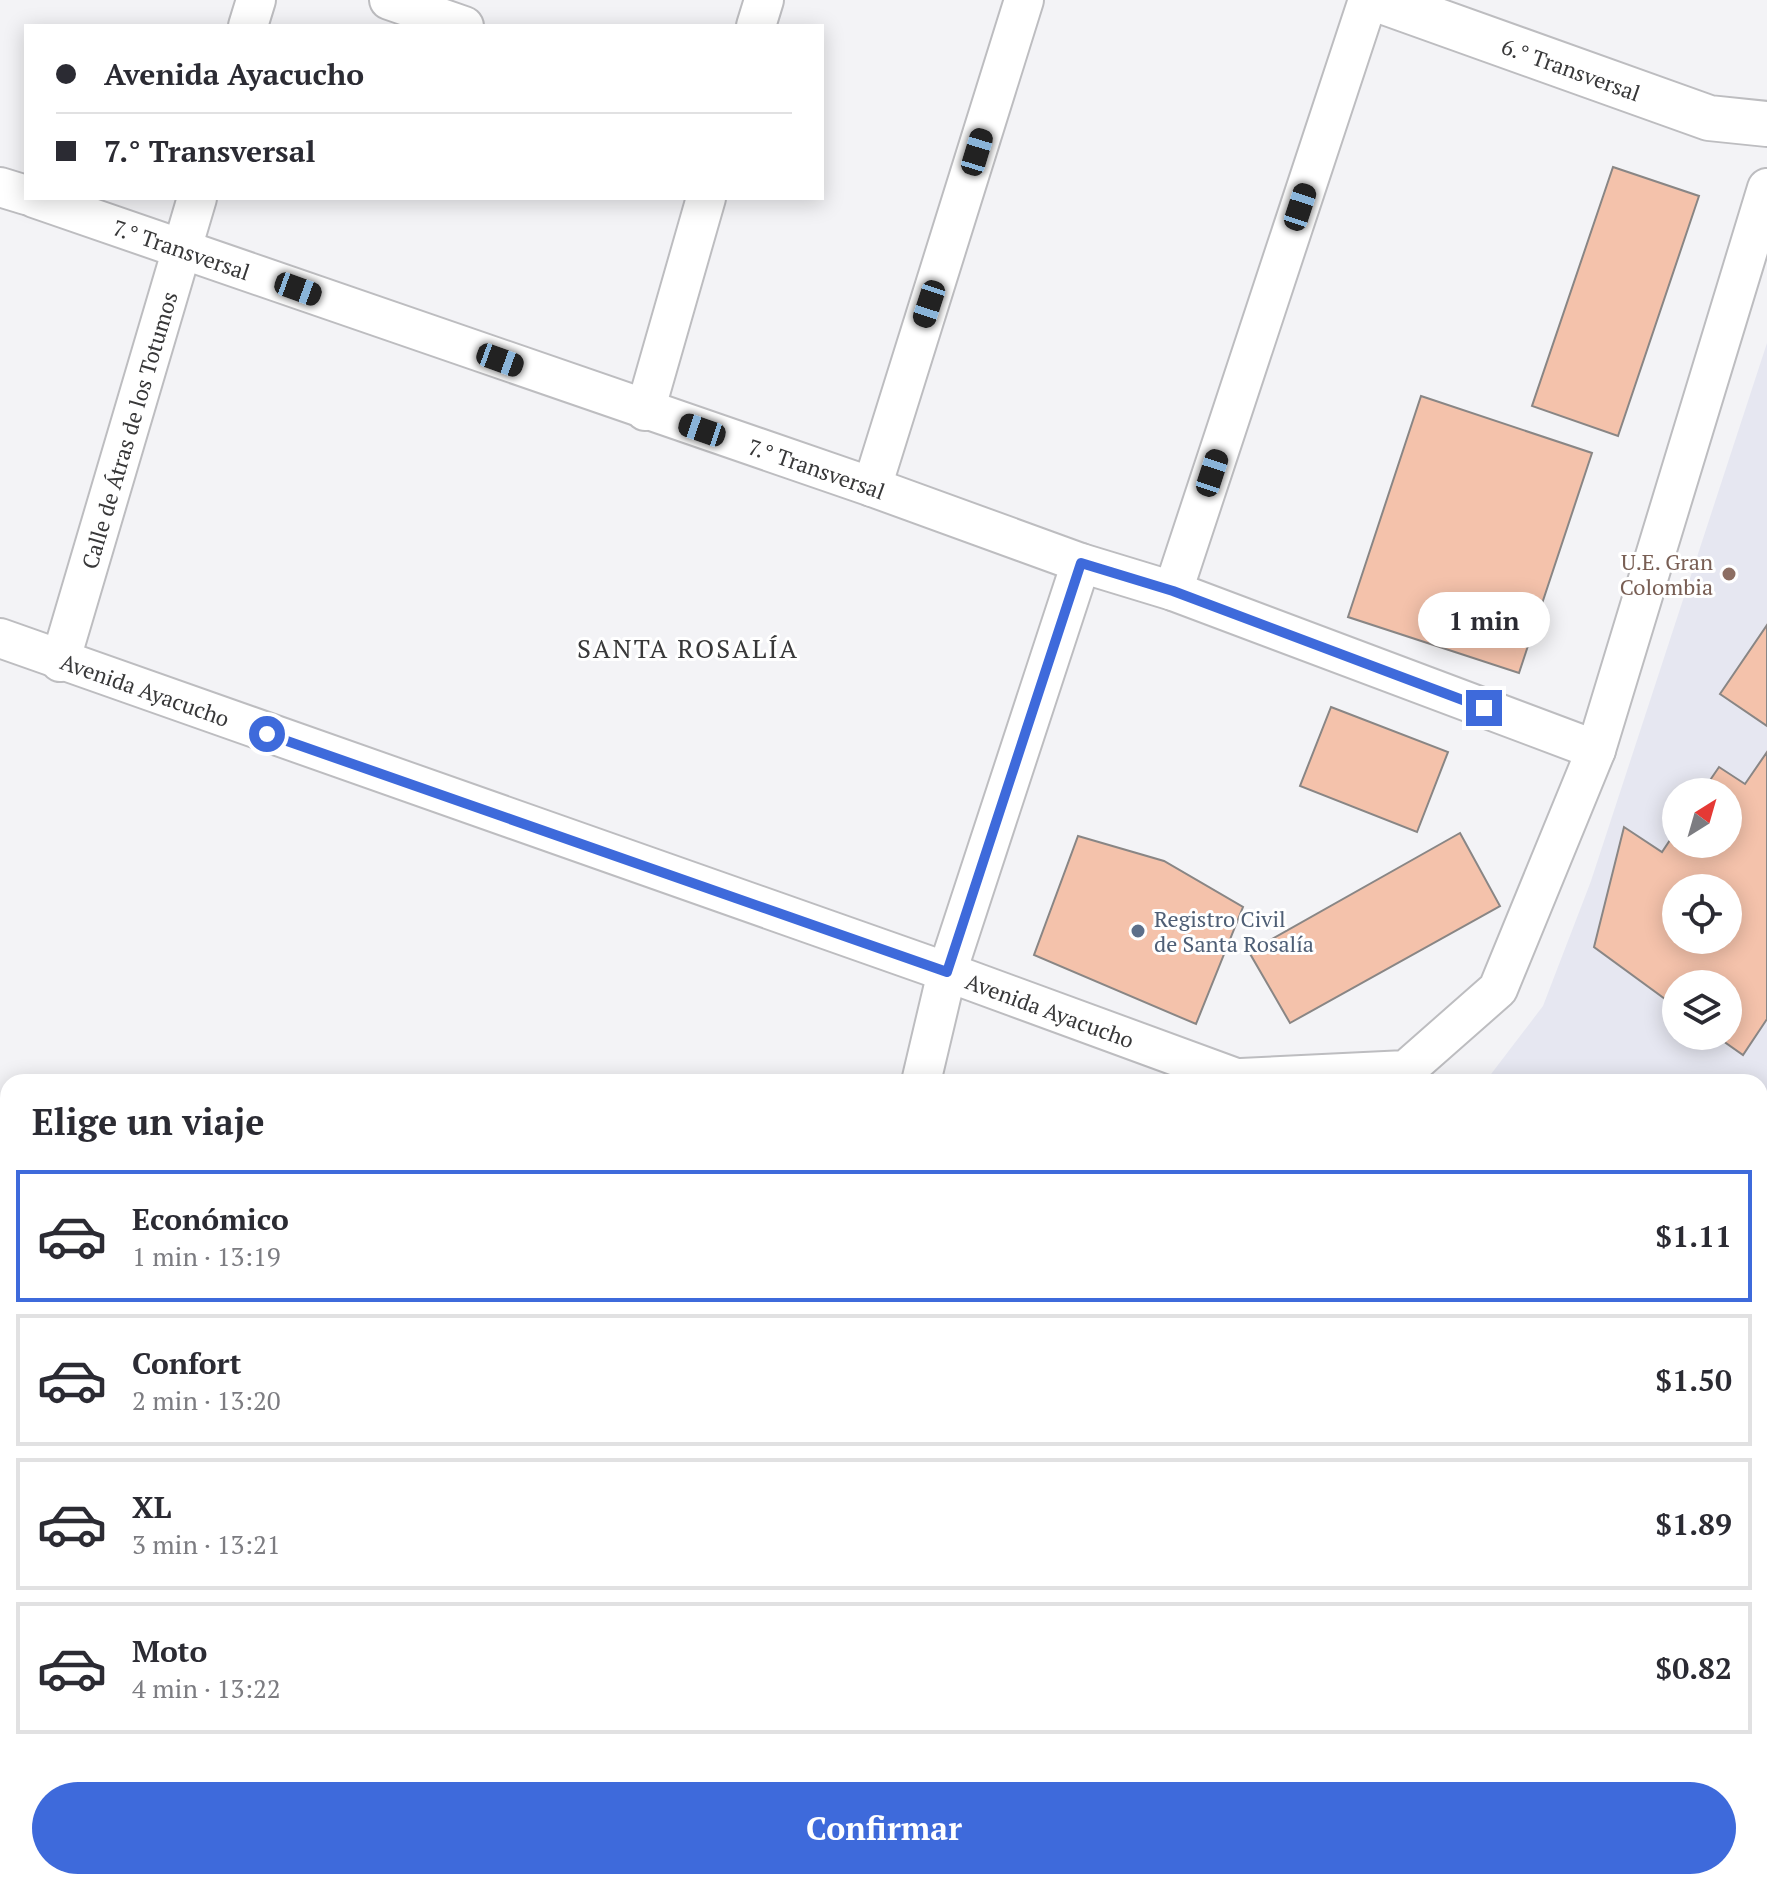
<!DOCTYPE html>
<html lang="es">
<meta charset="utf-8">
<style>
:root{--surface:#fff;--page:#f2f2f3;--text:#2b2b33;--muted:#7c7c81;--line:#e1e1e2;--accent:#3e6adb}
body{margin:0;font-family:"PT Serif",serif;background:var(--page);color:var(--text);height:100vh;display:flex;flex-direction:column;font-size:30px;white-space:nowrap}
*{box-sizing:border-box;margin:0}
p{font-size:26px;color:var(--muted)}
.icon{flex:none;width:44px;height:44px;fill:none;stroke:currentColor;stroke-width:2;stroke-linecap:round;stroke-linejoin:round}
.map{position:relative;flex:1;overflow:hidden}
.drawer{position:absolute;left:0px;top:1074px;width:1768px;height:816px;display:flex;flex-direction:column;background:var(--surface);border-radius:24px 24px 0 0;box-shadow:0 4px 20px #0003}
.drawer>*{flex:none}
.top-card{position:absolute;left:24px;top:24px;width:800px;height:176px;border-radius:0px;box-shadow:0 4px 20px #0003;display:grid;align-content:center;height:176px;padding:0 32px;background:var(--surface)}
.needle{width:52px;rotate:37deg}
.buttons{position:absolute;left:1662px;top:778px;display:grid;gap:16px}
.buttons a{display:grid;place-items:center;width:80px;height:80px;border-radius:50%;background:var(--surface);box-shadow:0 4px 20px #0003;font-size:40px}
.end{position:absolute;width:36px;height:36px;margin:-18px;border:10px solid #3e6adb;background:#fff;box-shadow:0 0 0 4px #fff}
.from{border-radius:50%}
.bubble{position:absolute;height:56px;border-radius:28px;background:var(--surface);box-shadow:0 4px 20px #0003;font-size:26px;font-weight:700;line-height:56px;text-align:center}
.car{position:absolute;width:24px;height:48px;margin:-24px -12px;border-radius:10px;box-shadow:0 0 6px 2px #0007;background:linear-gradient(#222 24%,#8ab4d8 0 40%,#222 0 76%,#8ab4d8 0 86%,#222 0)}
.top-card b{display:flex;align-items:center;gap:28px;height:76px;font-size:30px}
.top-card b+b{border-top:2px solid var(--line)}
.top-card i{width:20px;height:20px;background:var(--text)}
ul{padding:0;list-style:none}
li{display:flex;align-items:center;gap:24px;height:132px;margin:0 16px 12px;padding:0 16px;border:4px solid var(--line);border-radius:0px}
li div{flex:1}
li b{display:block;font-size:30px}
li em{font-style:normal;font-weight:700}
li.current{border-color:var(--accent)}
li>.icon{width:72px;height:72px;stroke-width:1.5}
h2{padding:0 32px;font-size:36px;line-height:96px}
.button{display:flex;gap:16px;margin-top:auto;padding:16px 32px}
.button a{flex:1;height:92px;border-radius:48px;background:var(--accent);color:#fff;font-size:32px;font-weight:700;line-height:92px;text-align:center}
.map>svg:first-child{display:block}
.built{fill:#e6e7f1;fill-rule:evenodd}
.building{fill:#f4c2ab;stroke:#898685;stroke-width:2;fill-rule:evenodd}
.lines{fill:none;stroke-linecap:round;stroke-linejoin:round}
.street-casing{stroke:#bdbdc0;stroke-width:42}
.secondary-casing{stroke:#bdbdc0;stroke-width:48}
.street{stroke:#fff;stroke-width:38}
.secondary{stroke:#fff;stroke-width:44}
.route{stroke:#3e6adb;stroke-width:10}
.education-dot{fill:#8d6e63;stroke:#fff;stroke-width:3}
.service-dot{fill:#5c6f8a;stroke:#fff;stroke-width:3}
.labels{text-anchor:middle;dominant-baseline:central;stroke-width:6;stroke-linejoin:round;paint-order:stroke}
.street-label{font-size:22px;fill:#383839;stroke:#fff}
.education-label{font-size:22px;fill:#785e54;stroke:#fff;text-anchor:end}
.service-label{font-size:22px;fill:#4e5e75;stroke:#fff;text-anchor:start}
.quarter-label{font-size:26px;letter-spacing:2px;fill:#383839;stroke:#fff}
</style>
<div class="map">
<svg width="1767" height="1890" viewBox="0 0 1767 1890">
<rect width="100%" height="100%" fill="#f3f3f6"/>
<g class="built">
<path d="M1767,343V1102L1760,1098V1082H1485L1543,1006L1591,881ZM1676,792H1728V844H1676ZM1676,888H1728V940H1676ZM1676,984H1728V1036H1676Z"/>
<path d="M1767,1331V1857L1760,1860V1338Z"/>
<path d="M1408,1882H1705L1685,1890H1405Z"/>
</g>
<g class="building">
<path d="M1613,167L1699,196L1618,436L1532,406Z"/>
<path d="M1421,396L1592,453L1519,673L1348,617Z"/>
<path d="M1767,625V726L1720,694Z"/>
<path d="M1331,707L1448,752L1417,832L1300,786Z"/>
<path d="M1767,752V1019L1743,1055L1716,1036H1728V984H1676V1007L1594,947L1624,827L1662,852L1676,831V844H1728V792H1702L1719,767L1745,784ZM1676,888H1728V940H1676Z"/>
<path d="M1460,833L1500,906L1290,1023L1249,952Z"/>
<path d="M1078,836L1164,861L1243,907L1196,1024L1034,955Z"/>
<path d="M1760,1470L1767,1477V1530L1760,1524Z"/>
</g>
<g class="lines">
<defs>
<g id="street">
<path d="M389,0L464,26"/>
<path d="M248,26L256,0"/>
<path d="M756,26L764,0"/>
<path d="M0,187L26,195"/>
<path id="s1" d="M34,198L872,487L1081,563L1173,591L1596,750"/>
<path d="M645,411L706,198"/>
<path d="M872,487L1024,0"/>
<path d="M1173,591L1368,0"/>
<path id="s2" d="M0,638L947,972L1247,1082"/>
<path id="s3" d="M60,662L197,198"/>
<path d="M1241,1078L1406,1070L1498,989L1596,750L1767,188"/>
<path d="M921,1082L947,972L1081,563"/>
<path d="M0,1197L8,1200"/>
<path d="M22,1890L23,1882"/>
<path d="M989,1890L993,1882"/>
<path d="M1361,1890L1363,1882"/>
</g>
<g id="secondary">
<path id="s4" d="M1379,0L1709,118L1767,124"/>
</g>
</defs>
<use href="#street" class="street-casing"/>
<use href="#secondary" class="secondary-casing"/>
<use href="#street" class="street"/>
<use href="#secondary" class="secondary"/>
</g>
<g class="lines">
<path class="route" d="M267,734L947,972L1081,563L1173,591L1484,708"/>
</g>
<circle class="education-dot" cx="1729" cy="574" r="8"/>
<circle class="service-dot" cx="1138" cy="931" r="8"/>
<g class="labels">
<g class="street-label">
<text stroke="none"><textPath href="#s4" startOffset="204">6.° Transversal</textPath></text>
<text stroke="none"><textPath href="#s1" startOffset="156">7.° Transversal</textPath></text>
<text stroke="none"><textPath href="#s3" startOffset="242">Calle de Átras de los Totumos</textPath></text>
<text stroke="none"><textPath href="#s1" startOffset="828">7.° Transversal</textPath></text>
<text stroke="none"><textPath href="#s2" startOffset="154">Avenida Ayacucho</textPath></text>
<text stroke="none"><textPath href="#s2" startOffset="1114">Avenida Ayacucho</textPath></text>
</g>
<g class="education-label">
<text x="1713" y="561">U.E. Gran<tspan x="1713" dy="25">Colombia</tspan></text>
</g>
<g class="service-label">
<text x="1154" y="918">Registro Civil<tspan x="1154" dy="25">de Santa Rosalía</tspan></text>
</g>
<g class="quarter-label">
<text x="688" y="648">SANTA ROSALÍA</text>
</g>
</g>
</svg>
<div class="buttons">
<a><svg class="needle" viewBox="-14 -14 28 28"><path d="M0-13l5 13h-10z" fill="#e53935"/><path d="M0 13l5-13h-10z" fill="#7c7c81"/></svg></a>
<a><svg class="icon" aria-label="locate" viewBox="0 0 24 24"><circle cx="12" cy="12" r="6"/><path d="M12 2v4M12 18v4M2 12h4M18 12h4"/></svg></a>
<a><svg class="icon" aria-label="layers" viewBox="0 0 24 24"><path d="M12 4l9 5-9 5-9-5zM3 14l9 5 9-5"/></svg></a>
</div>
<i class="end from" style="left:267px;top:734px"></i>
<i class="end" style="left:1484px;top:708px"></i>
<div class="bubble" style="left:1418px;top:592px;width:132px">1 min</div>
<i class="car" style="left:977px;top:152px;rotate:17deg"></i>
<i class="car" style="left:1300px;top:207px;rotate:18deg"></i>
<i class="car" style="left:298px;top:289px;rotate:110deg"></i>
<i class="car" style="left:929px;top:304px;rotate:198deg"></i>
<i class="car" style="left:500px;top:360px;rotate:110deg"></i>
<i class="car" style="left:702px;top:430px;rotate:289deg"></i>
<i class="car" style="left:1212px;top:473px;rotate:18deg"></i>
<div class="top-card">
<b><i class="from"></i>Avenida Ayacucho</b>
<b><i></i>7.° Transversal</b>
</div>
<section class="drawer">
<h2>Elige un viaje</h2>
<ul>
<li class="current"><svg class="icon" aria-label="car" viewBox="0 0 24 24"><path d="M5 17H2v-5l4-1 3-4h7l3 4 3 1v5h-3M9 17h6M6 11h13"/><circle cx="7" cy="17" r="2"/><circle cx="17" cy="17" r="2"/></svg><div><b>Económico</b><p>1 min · 13:19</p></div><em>$1.11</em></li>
<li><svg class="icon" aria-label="car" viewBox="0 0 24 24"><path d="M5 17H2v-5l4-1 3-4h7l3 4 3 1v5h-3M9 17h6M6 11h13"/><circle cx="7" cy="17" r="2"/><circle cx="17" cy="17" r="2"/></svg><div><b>Confort</b><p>2 min · 13:20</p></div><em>$1.50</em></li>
<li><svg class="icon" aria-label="car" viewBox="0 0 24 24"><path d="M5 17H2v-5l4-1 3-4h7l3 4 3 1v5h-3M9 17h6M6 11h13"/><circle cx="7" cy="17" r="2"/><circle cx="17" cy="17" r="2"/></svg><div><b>XL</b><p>3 min · 13:21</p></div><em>$1.89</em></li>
<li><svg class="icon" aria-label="car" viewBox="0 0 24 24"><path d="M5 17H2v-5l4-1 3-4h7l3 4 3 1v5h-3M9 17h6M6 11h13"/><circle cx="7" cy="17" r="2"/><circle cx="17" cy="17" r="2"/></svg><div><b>Moto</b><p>4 min · 13:22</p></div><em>$0.82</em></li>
</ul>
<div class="button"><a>Confirmar</a></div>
</section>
</div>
